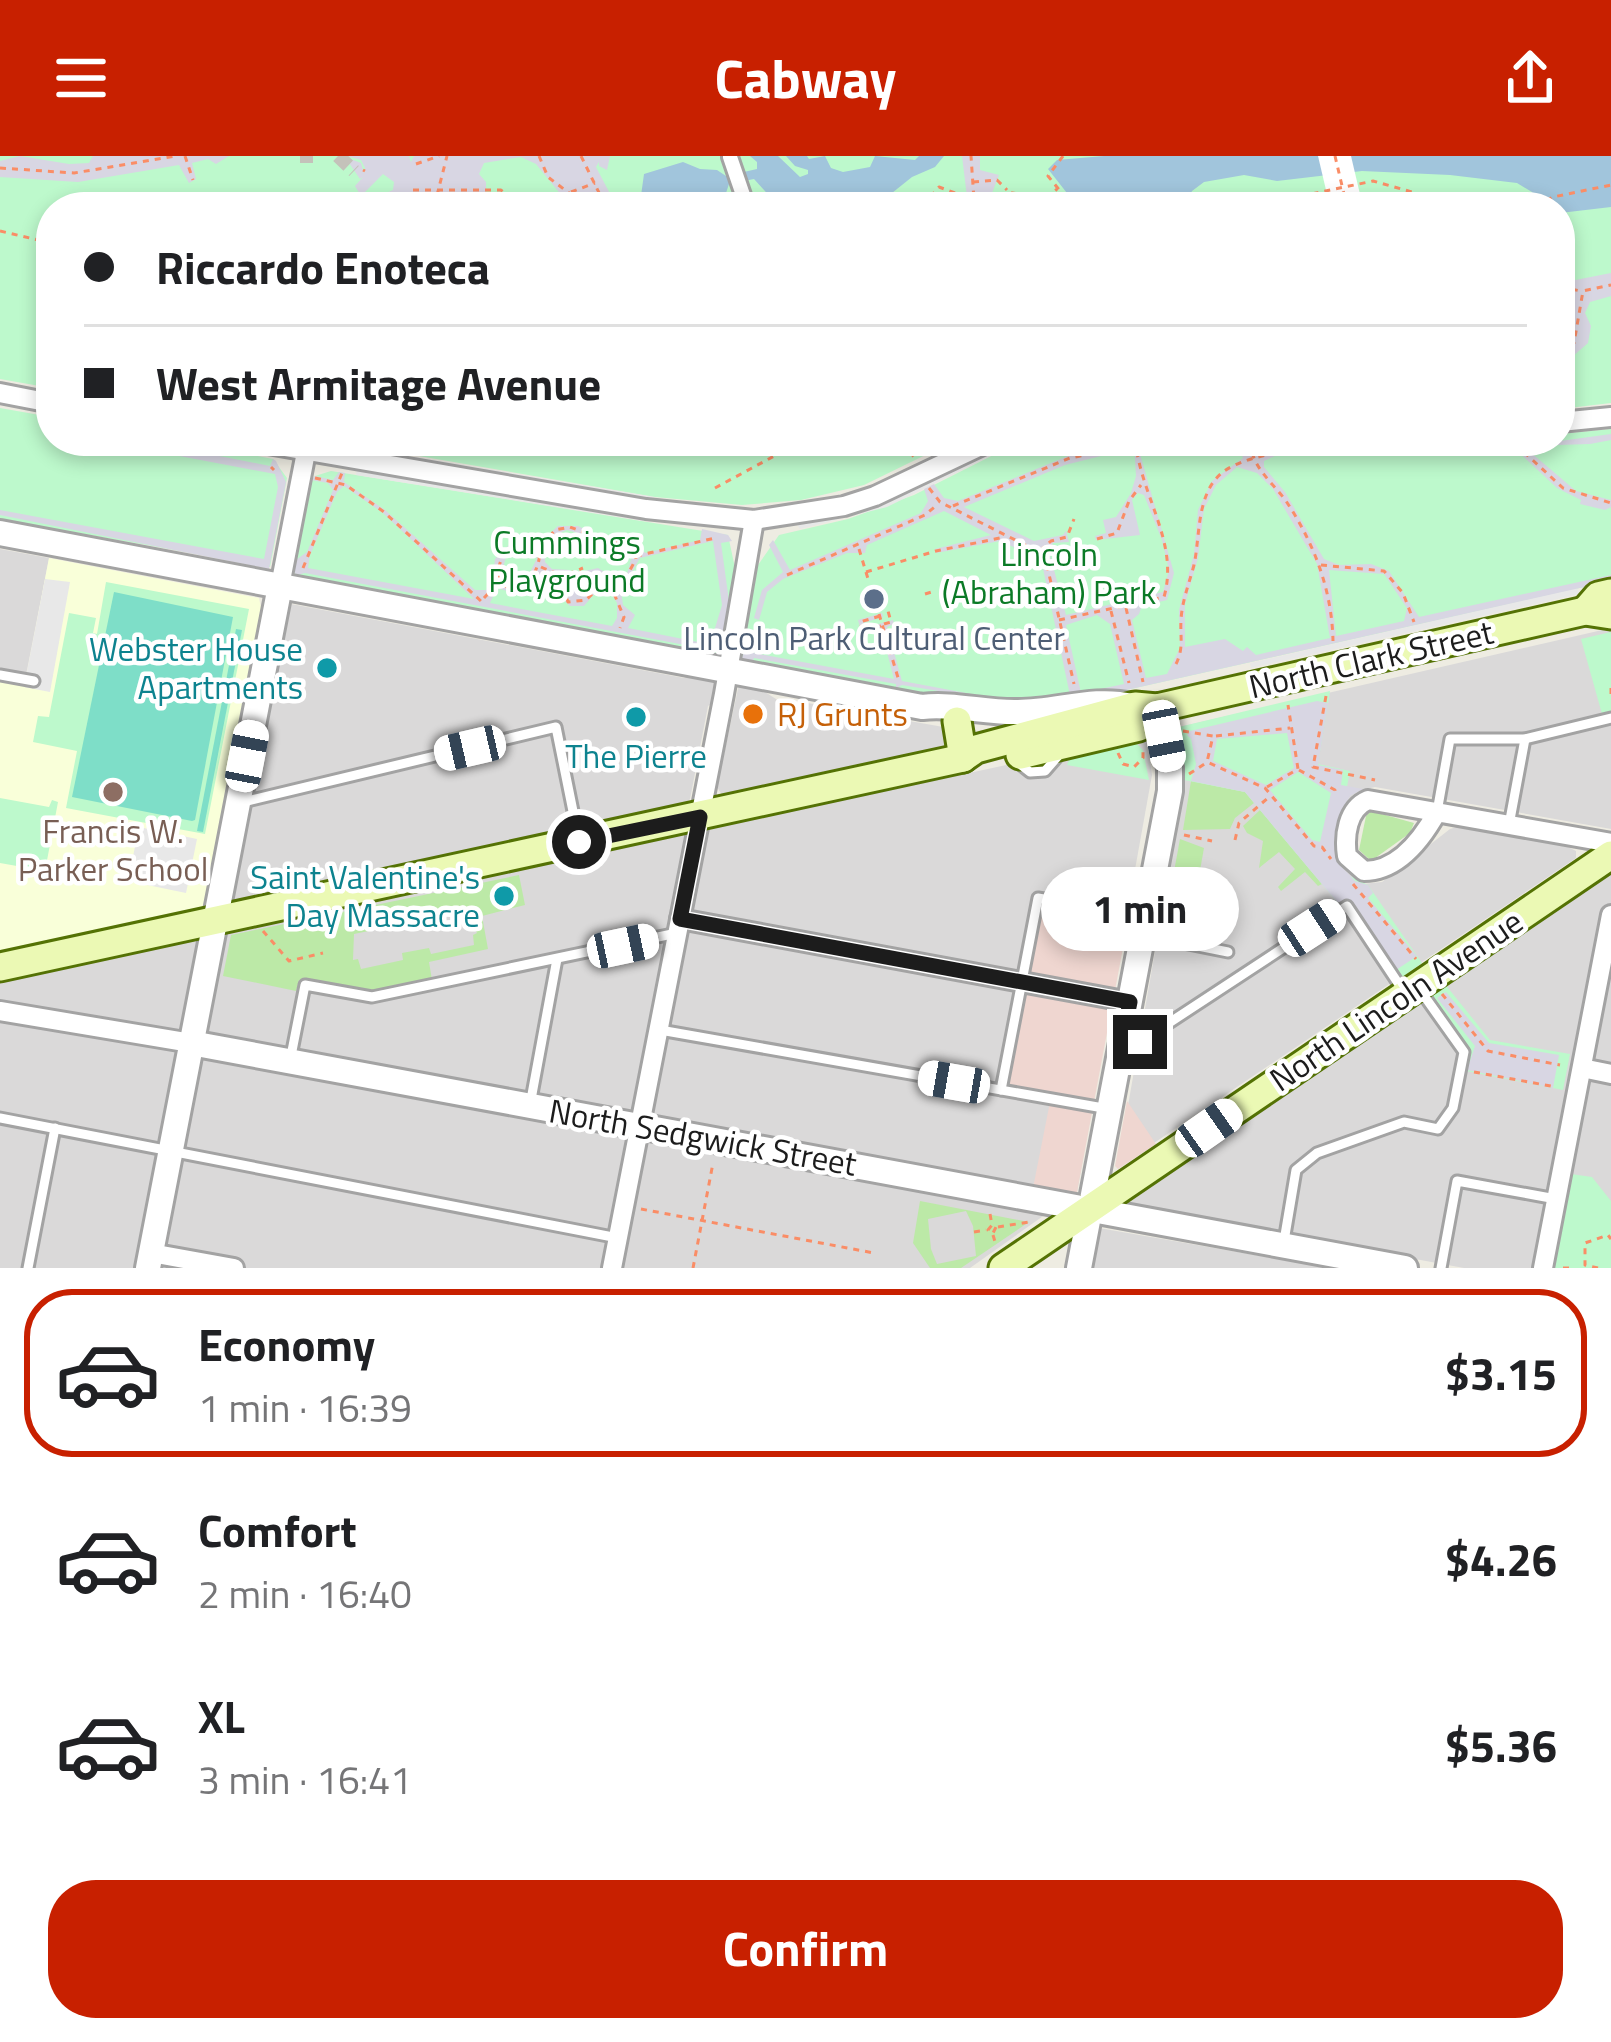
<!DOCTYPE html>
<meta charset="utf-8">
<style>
:root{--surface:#fff;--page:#f6f6f6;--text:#202124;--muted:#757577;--line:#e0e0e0;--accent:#c82000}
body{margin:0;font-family:"Titillium Web",sans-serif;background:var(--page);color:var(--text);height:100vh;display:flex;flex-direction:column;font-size:45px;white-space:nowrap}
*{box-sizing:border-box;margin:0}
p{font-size:39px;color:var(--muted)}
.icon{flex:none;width:66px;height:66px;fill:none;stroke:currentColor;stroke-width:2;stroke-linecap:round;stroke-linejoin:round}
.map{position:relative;height:1112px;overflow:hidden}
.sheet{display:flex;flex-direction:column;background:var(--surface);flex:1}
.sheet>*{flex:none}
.top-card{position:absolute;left:36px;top:36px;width:1539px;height:264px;border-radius:48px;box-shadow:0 6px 18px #0003;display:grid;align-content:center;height:264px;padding:0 48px;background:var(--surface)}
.end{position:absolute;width:54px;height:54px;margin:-27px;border:15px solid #1c1c1c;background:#fff;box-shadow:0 0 0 6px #fff}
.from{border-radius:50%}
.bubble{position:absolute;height:84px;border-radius:42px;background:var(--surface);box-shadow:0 6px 18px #0003;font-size:39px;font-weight:700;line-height:84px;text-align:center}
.car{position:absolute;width:36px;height:72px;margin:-36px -18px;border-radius:15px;box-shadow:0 0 9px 3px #0007;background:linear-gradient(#fff 24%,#345 0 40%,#fff 0 76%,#345 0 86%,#fff 0)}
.top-card b{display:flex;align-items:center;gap:42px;height:114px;font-size:45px}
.top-card b+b{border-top:3px solid var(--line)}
.top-card i{width:30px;height:30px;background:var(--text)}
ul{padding:21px 0 0;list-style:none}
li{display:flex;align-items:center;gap:36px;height:168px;margin:0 24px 18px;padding:0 24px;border:6px solid transparent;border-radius:48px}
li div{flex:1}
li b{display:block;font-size:45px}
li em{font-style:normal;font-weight:700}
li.current{border-color:var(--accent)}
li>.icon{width:108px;height:108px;stroke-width:1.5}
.action{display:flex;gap:24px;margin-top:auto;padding:24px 48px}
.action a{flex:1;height:138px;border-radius:48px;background:var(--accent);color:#fff;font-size:48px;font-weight:700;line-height:138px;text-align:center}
header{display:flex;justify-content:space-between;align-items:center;height:156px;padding:0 48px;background:var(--accent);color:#fff;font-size:54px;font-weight:700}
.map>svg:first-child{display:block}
.residential{fill:#dad9d9}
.commercial{fill:#efd6d0}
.education{fill:#f9ffd9}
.grass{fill:#bce9a7;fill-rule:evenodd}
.park{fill:#bdf9cc}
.pitch{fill:#7edec8}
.parking{fill:#e8e8e8}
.plaza{fill:#d8d6e3;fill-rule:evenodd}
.water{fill:#a1c5dc}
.pier{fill:#fff}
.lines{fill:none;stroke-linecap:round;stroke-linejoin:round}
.pedestrian-tunnel{stroke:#c4c2ba;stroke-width:14;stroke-dasharray:14 7;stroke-linecap:butt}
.service-casing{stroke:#a3a3a3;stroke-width:15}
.pedestrian-casing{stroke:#a3a3a3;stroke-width:20}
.minor-casing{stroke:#a3a3a3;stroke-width:24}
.tertiary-casing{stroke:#a3a3a3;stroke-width:30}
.secondary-casing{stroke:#547204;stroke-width:33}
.path{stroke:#fa8d66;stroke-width:3;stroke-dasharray:6 6;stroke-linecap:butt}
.service{stroke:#fff;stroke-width:9}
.pedestrian{stroke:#fff;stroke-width:14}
.minor{stroke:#fff;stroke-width:18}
.tertiary{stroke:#fff;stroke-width:24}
.secondary{stroke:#ebf9b4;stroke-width:27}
.route{stroke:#1c1c1c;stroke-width:15}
.service-dot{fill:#5c6f8a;stroke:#fff;stroke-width:4.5}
.culture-dot{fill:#0f9aa8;stroke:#fff;stroke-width:4.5}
.food-dot{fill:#e8710a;stroke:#fff;stroke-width:4.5}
.education-dot{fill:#8d6e63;stroke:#fff;stroke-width:4.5}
.labels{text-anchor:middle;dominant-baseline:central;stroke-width:9;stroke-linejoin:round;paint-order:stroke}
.park-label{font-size:33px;fill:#0b7a26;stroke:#fff}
.service-label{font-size:33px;fill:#4e5e75;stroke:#fff}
.culture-label{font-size:33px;fill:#0d838f;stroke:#fff;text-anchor:end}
.street-label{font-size:33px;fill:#1c1c1c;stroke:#fff}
.food-label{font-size:33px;fill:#c56008;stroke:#fff;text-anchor:start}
.education-label{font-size:33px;fill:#785e54;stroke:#fff}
</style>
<header><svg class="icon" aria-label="menu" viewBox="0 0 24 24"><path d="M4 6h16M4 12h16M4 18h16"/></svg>Cabway<svg class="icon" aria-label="share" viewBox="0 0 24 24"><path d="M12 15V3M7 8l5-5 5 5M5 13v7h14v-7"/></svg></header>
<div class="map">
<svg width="1611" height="1112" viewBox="0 0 1611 1112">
<rect width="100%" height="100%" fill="#eeece2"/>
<g class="residential">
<path d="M0,393L49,402L25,524L0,519Z"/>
<path d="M291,448L684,522L692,517L713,521L718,530L715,545L708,550L690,643L686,648L240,745L233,743L230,740L284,453Z"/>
<path d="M1611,472V673L1375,631L1357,635L1345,648L1334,699L1338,709L1362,728L1382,726L1450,673L1460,670L1568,691L1576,695V702L1117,1012L1181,648L1184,624L1175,577L1179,571Z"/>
<path d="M739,528L756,530L779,545L791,547L802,546L949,572L948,593L722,639L717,631Z"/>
<path d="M1146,579L1152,619L1077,1036L970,1112H159L224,777Z"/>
<path d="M1611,710V1112H1464L1134,1051L1127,1041Z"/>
<path d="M201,782L136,1112H0V826Z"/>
<path d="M1099,1072L1329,1112H1092Z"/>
</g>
<g class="commercial">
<path d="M1040,745L1129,760L1077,1036L1066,1044L1032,1037L1050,946L1003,938Z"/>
<path d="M1127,945L1156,988L1118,1013L1115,1010Z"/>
</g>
<path class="education" d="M49,402L259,442L261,452L203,751L0,797V519L26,523Z"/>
<g class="grass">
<path d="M1191,625L1245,636L1254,647L1235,662L1230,673L1183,674Z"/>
<path d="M1260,654L1322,728L1318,730L1305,716L1281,735L1278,731L1295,713L1279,696L1259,712L1263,685L1247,677L1243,670Z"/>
<path d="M1371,655L1414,667L1410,677L1371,705L1359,694L1366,660Z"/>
<path d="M1180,683L1204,692L1189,775L1164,770Z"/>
<path d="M519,719L525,749L482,760L488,793L429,806L432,824L371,837L299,824L296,835L223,820L231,779ZM467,755L477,777L473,779L474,789L431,798L429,792L402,797L403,804L361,813L358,803L353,804L354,778Z"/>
<path d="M920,1045L1029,1066L961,1112H930L913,1087ZM966,1055L973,1070L976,1100L937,1108L931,1093L928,1063Z"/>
</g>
<g class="park">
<path d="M0,0H1611V247L1560,253V51H51V232L0,223Z"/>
<path d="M0,252L51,261V285H180L273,303L287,322L270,411L0,363Z"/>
<path d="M1611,273V425L1073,546L977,547L771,508L764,514L741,504L758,409L779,379L848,363L914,339L1021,285H1560V278Z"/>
<path d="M332,285H954L864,329L801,344L742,349L655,341Z"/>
<path d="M331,315L728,379L735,412L723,501L701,502L695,494L297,419L292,414L307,335L315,320Z"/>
<path d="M106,426L249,453L205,678L66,652L77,595L33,586L38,560L49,561L69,457L96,462L93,477L97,478Z"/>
<path d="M1611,476V556L1602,558L1581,483Z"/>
<path d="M1330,535L1318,608L1350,615L1334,699L1348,719L1368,729L1422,807L1401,822L1354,748L1337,746L1245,636L1184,624L1175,577L1179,571Z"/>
<path d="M1134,585L1143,594L1149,624L1067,609L1071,599Z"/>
<path d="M0,642L49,651L52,644L58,646L45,715L0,707Z"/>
<path d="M1444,827L1490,884L1570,898L1563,934L1466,915L1470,894L1426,840Z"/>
<path d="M1571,1018L1592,1021L1611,1045V1112H1553Z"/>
</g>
<g class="pitch">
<path d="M114,436L233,461L195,664L192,665L72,641Z"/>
<path d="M236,473L242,474L203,676L197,675Z"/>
</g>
<g class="parking">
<path d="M1008,285H1021L887,351L800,373L797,368L885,346Z"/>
<path d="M416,301L654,341V346L415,306Z"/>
<path d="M357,313L644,361V365L356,319Z"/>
<path d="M45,423L70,426L50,536L24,531Z"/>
<path d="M1577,432L1579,438L1251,512L1250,507Z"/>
<path d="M139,671L197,683L186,737L128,725Z"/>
</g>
<g class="plaza">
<path d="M20,0L69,8L89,7L93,0H229L216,8L208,3L192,7L196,23L189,27L179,9L78,26L0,21V5Z"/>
<path d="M347,0H409L411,6L414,0H610L607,14L599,10V6L596,11L617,51H593L596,42L588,36L577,39L571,51H565L562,40L536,8L521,1L484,7L479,18L486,26V36L460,51H397L410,38L406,36L392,51L379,47L369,51L365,46L393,34L394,26L383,18L361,40L355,30L363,21L360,23L345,1L361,7L364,17L365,12L361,4Z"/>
<path d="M962,0H980V14L999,19L992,37L986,36L975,51H962L967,41Z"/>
<path d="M1611,117V140L1590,146L1585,157L1591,170L1588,187L1572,201L1571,211L1564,212L1560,190L1566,179L1572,140L1560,134V127Z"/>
<path d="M1611,278V284L1590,288L1523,290L1576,335L1611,344V351L1605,354L1580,348L1581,344L1557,332L1513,291L1471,285H1560Z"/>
<path d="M100,285H143L270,310L273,303L276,305L286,326L269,413L0,359V354L264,403L278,331L275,318Z"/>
<path d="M1101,285H1106L1108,291L1120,289L1121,295L1065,309L964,351L1034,385L1063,379L1066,375L1069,386L1053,387L1049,395L1066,459L1163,436L1169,414L1162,384L1144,339L1138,337L1132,344L1140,379L1096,384L1095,380L1106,377L1103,364L1116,361L1131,337L1136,320L1134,287L1255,285L1257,299L1289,291L1362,285L1315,298H1279L1264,305V311L1285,336L1324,403L1339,409L1371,408L1389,415L1419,461L1611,419V425L1073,546L1030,550L902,529L896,532V528L754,502L751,511L741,504L751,478L758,476L754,497L894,523L881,473L862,478L858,464L882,457L883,461L863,467L864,472L893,464L894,468L887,471L902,525L998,543L1070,539L1042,408L1032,399L1000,385L936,397L935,393L991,379L944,355L867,389L865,397H847L783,423L767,436L759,464L754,462L762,434L783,416L769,389L773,384L790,414L921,357L928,345L924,333L934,328L944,342L958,345L1068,300L1101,293ZM1239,292L1243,302L1212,325L1198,354L1194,398L1179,454L1180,492L1167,518L1146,522L1132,464L1139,458L1142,450L1167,444L1174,417L1140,298L1142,293L1154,292ZM1237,311L1257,317L1273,333L1317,408L1330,482L1256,499L1247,491L1243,495L1225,483L1185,491V448L1198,402L1204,353L1216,329ZM1329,414L1384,418L1407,452L1404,465L1336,480ZM1097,459L1110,468L1124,528L1081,537L1066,469Z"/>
<path d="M339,316L345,317L344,326L385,354L475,434H486L492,428L495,403L509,389L526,383L542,385L558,370H578L595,378L621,383L646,397L700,384L702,373L728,379L732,385L721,387L729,445L724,473L714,489L726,492L725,496L714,495L712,505L705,503L706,493L305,417L297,419L292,414L293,406L307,396L333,334L328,327L311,324L315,320L333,324ZM344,330L383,357L474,443L308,412L310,399L337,336ZM567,374L626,391L632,400L627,418L616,423L598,412L572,418L570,414L552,413L545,406V392L552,380ZM713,385L722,449L712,482L703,487L628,472L635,459L623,449L621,435L640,402ZM529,392L537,402L529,419L521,428H507L501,419L506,401L514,394ZM546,419L554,424L559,439L570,450H584L597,435L610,436L617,447V462L612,470L490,447L497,432L517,438L528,432L535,422Z"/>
<path d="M1317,545L1328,547L1318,609L1343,614L1341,629L1363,633L1350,640L1345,648L1336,682V704L1355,725L1368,729L1373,737L1368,742L1417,800L1396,814L1354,748L1337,746L1245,636L1191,625L1196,608L1191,583L1187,579L1190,575ZM1287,577L1294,612L1266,629L1213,605L1217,583ZM1298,616L1331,637L1320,686L1312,684L1270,634Z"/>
<path d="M1446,836L1489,887L1559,899L1553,932L1467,914L1475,890L1437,842Z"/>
</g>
<g class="water">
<path d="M750,0H778L800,21L808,18V14L795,10L786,0H807L809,3L825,0L831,12L843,16L870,11L875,0L915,4L919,0H944L935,11L912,21L887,41H858L837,48L806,42L773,44L754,23L729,28L724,43L716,51H689L669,43H650L645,51L640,47L644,18L683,6L700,13L717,14L726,20L757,13V6Z"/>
<path d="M1104,0H1611V51L1560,57V51H1537L1532,36L1517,27L1450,19L1362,15L1277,25L1244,19L1204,26L1192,35L1184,51H1078L1048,13L1057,4Z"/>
</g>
<path class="pier" d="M1318,0H1351L1363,51H1330Z"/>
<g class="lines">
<g class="pedestrian-tunnel">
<path d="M300,0H313"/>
<path d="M338,0L354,15"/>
</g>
<defs>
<g id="service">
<path d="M0,519L34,525"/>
<path d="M1016,605L1030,616L1045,615L1059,599"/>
<path d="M243,646L556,571L578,680"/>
<path d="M1437,656L1450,583H1525L1611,562"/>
<path d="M1509,669L1525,583"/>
<path d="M1143,779L1228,796"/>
<path d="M660,874L1109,953"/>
<path d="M1126,888L1140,886L1347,750L1402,833"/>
<path d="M290,905L305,829L372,841L677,777"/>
<path d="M1001,934L1038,742L1146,760"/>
<path d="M530,949L557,803"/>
<path d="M0,962L618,1082"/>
<path d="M1284,1085L1296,1014L1317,997L1404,966L1438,973L1453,952L1464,896L1420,834"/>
<path d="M28,1112L55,972"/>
<path d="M1441,1112L1457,1025L1556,1043"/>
</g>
<path id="pedestrian" d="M730,1L743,39"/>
<g id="minor">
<path d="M0,237L51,247"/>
<path d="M1560,266L1611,261"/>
<path d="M250,285L646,353L754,364L844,350L875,340L991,285"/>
<path d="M280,430L306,296"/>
<path d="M1437,656C1422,683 1398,715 1364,715L1347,700C1344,680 1347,653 1368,644L1611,687"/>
<path d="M680,763L1130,846"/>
<path d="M0,855L191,887"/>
<path d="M1582,912L1611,918"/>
<path d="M151,1097L234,1112"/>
<path d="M612,1112L724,538L754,364"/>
<path d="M1543,1112L1611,759"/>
</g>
<g id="tertiary">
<path d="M0,377L922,551C954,547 985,557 1018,556C1058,556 1092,541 1132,550"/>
<path d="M191,887L1405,1112"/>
<path d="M148,1112L280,430"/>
<path d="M1079,1112L1170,635V612L1157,552"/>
</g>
<g id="secondary">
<path d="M1585,455L1598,440L1611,437"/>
<path d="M957,565L963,602"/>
<path d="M1020,599L1139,571L1157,552"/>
<path d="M0,811L963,602L976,593L1135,550L1157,552L1585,455L1611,459"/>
<path d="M1003,1112L1611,699"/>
</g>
</defs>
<use href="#service" class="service-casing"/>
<use href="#pedestrian" class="pedestrian-casing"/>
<use href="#minor" class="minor-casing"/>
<use href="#tertiary" class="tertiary-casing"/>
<use href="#secondary" class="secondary-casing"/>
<g class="path">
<path d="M185,0L193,24"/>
<path d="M539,0L548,21L569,37L567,51"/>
<path d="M581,0L606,51"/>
<path d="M1063,0L1048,20L1073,51"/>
<path d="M1335,0L1347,51"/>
<path d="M416,8L439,0"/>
<path d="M0,12L74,17L176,0"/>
<path d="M363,14L365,15"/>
<path d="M973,26L997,24L1007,34"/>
<path d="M413,34H501L511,43"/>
<path d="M571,36L595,27"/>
<path d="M434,51L447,0"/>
<path d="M512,51L518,47L528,51"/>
<path d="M927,51L926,46L939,31L974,44"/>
<path d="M969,51L974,44L971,0"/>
<path d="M994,51L1007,36L1046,43L1057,33"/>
<path d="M1207,51L1240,40L1288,43L1373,25L1465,51"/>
<path d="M1536,51L1553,41L1611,29"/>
<path d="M0,75L51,87"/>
<path d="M1560,131L1581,135"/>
<path d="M1564,196L1568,212"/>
<path d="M1560,197L1574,187L1583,135L1611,129"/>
<path d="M399,285L400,289"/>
<path d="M889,285L908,293L914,301"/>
<path d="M1504,285L1513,286L1563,332L1611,347"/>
<path d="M271,311L274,314"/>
<path d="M315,322L346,329L384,356L482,446"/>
<path d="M715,332L802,285"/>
<path d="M929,332L940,346L1039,396L1046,405L1074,528"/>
<path d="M953,350L1070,302L1121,292"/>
<path d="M1097,383L1117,377L1129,345L1141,329"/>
<path d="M542,390L555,374L570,371L598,382L624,386L633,393L636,403L617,438"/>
<path d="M859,393L869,426"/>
<path d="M1040,395L1051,385L1067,381L1074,363"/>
<path d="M636,400L715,382"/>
<path d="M1321,409L1384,415L1403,437L1414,466"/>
<path d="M541,411C561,421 579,420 600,428"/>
<path d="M303,412L342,317"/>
<path d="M866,416L936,395L1005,381"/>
<path d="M568,418L583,412"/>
<path d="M787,419L925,359L938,348"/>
<path d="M559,420L568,446L586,444L601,429L612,433L624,461L620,472"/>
<path d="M925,438L935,435"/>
<path d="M484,442L499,426C495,395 514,387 540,392C540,412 532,429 510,433L499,426"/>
<path d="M1126,452L1143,526"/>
<path d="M1111,455L1129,527"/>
<path d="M879,458L899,525"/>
<path d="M880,460L860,466L863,475L881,470"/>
<path d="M1059,464L1164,441C1179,388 1143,343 1136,290L1251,291C1254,313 1273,327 1286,345C1314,387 1332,434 1333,485"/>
<path d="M884,468L891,466L888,455"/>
<path d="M1176,508C1184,492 1180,481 1181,464C1182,445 1189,428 1194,409C1201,377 1195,327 1233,310C1270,292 1311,297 1350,285"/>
<path d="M1611,532V541"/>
<path d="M1326,540L1313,611L1375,624"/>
<path d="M1183,575L1213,580L1207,606L1265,632L1314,690L1322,691L1331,703"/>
<path d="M1216,580L1290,572"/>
<path d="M1118,597L1123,608L1134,611L1143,602V594"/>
<path d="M1299,614L1335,634L1334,640"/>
<path d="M1189,618L1206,607"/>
<path d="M1267,631L1298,613L1288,549"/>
<path d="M1184,679L1212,685"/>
<path d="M1235,684L1239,667L1269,641"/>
<path d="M1353,728L1416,803"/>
<path d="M263,775L289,805L323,797"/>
<path d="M1442,838L1488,895L1560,909"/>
<path d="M1474,916L1556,931"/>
<path d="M641,1053L874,1097"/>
<path d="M990,1058L992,1069L988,1074L993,1077L996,1071L992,1069"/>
<path d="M998,1071L1029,1066"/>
<path d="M974,1076L986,1074"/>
<path d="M993,1079L996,1089"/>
<path d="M693,1112L713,1007"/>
<path d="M1563,1112H1575"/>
<path d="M1598,1112L1585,1109V1087L1608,1079L1611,1083"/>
</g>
<use href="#service" class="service"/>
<use href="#pedestrian" class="pedestrian"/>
<use href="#minor" class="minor"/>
<use href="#tertiary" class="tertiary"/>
<use href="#secondary" class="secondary"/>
</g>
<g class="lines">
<path class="route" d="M579,686L700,661L680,763L1130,846L1121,890L1140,886"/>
</g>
<circle class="service-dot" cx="874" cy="443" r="12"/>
<g class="culture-dot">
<circle cx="327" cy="512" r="12"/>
<circle cx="636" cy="561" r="12"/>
<circle cx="504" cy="740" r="12"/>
</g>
<circle class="food-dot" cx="753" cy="558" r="12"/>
<circle class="education-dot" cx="113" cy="636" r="12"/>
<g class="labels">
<g class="park-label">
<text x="567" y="386">Cummings<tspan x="567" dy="38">Playground</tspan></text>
<text x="1049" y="398">Lincoln<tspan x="1049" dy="38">(Abraham) Park</tspan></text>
</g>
<g class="service-label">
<text x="874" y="482">Lincoln Park Cultural Center</text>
</g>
<g class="culture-label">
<text x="303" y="493">Webster House<tspan x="303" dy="38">Apartments</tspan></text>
<text x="636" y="600" text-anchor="middle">The Pierre</text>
<text x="480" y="721">Saint Valentine's<tspan x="480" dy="38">Day Massacre</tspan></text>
</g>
<g class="street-label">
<text transform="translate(1371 503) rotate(-13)">North Clark Street</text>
<text transform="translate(1396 844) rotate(-34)">North Lincoln Avenue</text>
<text transform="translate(703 981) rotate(10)">North Sedgwick Street</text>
</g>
<g class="food-label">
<text x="777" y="558">RJ Grunts</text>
</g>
<g class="education-label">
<text x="113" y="675">Francis W.<tspan x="113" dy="38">Parker School</tspan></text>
</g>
</g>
</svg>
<i class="end from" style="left:579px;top:686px"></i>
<i class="end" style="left:1140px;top:886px"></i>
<div class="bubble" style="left:1041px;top:711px;width:198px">1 min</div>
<i class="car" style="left:1164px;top:580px;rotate:169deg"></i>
<i class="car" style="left:470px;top:592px;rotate:257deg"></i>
<i class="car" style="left:247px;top:600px;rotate:11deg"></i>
<i class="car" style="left:1312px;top:772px;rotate:57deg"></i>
<i class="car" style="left:623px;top:790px;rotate:78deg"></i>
<i class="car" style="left:954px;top:926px;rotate:280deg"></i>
<i class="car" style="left:1209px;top:972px;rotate:55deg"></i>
<div class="top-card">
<b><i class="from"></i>Riccardo Enoteca</b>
<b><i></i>West Armitage Avenue</b>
</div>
</div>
<section class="sheet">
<ul>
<li class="current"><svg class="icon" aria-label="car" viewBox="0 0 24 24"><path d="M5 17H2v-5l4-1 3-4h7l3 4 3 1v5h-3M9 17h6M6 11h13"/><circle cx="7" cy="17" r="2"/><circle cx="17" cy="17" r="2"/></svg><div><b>Economy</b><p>1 min · 16:39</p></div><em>$3.15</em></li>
<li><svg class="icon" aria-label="car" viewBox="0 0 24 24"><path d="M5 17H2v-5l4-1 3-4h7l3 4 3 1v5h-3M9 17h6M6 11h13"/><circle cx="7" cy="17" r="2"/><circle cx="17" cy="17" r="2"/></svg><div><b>Comfort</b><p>2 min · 16:40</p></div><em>$4.26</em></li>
<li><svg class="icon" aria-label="car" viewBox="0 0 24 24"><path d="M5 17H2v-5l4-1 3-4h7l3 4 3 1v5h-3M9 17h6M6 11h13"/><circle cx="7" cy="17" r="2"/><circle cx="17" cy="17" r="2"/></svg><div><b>XL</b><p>3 min · 16:41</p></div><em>$5.36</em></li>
</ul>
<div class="action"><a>Confirm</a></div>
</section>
